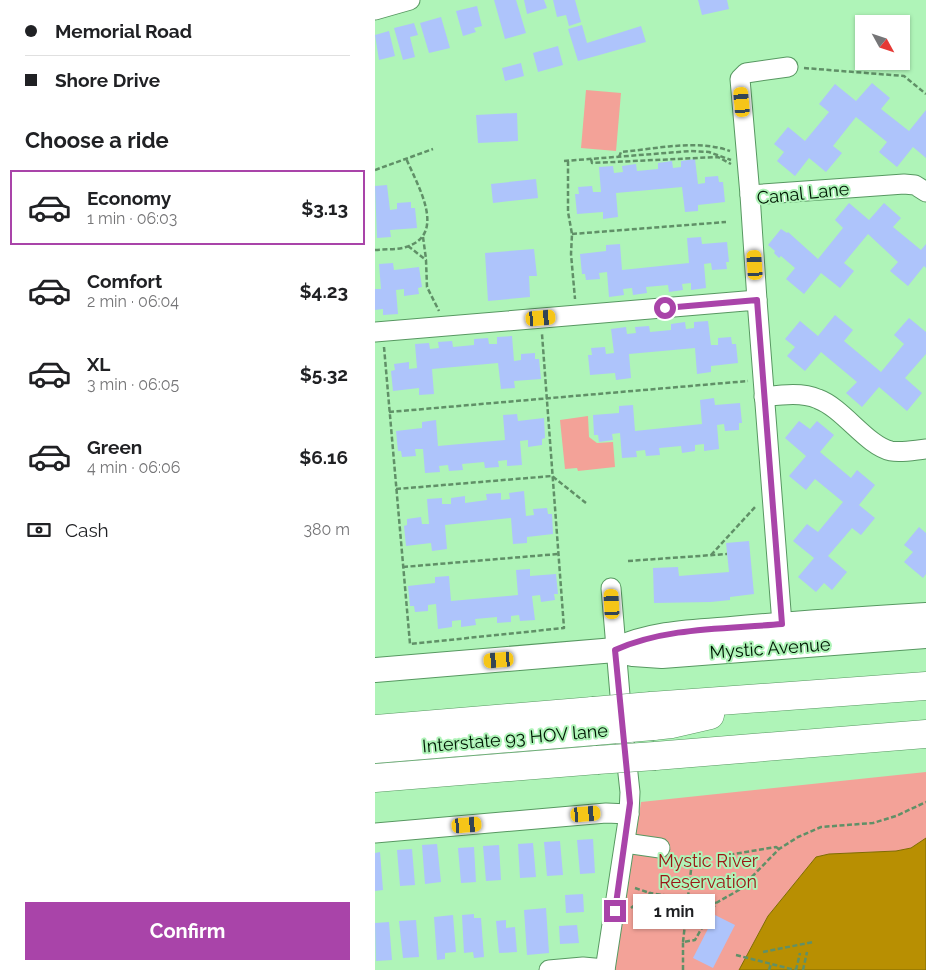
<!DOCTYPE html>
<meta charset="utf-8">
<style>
:root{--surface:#fff;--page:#f6f6f6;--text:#202124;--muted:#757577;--line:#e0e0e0;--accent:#a944a9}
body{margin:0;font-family:Raleway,sans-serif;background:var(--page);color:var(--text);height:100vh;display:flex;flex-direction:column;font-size:19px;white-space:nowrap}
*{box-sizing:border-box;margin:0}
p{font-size:16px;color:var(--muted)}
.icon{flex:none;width:28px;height:28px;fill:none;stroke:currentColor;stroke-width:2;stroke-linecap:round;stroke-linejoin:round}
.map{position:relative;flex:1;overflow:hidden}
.panel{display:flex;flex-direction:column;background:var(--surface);width:375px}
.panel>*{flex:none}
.guide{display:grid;align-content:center;height:110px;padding:0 25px;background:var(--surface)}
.needle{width:32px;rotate:130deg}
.buttons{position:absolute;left:480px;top:15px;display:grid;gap:10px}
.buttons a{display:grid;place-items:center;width:55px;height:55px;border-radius:0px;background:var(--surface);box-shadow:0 1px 4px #0004;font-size:25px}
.end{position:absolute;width:22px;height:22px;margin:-11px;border:6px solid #a944a9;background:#fff;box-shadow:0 0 0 2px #fff}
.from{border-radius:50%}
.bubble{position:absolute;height:35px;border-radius:0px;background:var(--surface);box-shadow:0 1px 4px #0004;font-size:16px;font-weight:700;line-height:35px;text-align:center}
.car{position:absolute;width:15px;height:30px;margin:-15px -8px;border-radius:6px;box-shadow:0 0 4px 1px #0007;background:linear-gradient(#f5c518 24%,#345 0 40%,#f5c518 0 76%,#345 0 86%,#f5c518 0)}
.guide b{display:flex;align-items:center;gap:18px;height:48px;font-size:19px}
.guide b+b{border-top:1px solid var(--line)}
.guide i{width:12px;height:12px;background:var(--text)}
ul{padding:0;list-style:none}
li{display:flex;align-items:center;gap:15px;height:75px;margin:0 10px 8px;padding:0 15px;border:2px solid transparent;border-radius:0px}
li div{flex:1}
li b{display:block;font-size:19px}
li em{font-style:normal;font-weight:700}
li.on{border-color:var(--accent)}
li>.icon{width:45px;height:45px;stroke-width:1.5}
h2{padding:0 25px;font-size:22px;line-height:60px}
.pay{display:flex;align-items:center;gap:12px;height:55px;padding:0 25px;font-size:19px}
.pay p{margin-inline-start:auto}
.button{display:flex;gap:10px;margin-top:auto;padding:10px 25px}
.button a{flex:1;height:58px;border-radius:0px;background:var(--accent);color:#fff;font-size:20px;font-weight:700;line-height:58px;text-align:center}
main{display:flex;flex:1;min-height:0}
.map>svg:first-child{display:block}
.green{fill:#f3a298}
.water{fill:#b88f02;stroke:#816b03}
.building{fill:#aec4fb}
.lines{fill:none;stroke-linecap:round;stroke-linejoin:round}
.minor-casing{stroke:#579861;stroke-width:21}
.major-casing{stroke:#579861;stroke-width:26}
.highway-casing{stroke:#579861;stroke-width:29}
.path{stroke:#609067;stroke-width:2.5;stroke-dasharray:5 2.5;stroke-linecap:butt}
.minor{stroke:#fff;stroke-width:19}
.major{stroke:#fff;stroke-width:24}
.highway{stroke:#fff;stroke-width:28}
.highway-bridge-casing{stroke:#579861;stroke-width:29;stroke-linecap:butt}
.highway-bridge{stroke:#fff;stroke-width:28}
.route{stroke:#a944a9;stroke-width:6}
.labels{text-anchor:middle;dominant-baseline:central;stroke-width:4;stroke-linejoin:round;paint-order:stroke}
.street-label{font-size:18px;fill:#001804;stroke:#aff4b8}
.park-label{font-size:18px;fill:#9a1514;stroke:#aff4b8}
</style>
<main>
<section class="panel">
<div class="guide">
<b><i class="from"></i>Memorial Road</b>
<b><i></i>Shore Drive</b>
</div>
<h2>Choose a ride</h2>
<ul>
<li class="on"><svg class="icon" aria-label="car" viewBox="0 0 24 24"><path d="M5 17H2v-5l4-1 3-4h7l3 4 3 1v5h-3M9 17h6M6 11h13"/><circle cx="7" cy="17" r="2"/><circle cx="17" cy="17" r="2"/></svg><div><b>Economy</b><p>1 min · 06:03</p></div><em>$3.13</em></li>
<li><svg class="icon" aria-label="car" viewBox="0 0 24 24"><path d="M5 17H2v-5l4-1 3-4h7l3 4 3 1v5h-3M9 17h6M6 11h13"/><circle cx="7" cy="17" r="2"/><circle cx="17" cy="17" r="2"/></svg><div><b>Comfort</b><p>2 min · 06:04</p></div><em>$4.23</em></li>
<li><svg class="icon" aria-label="car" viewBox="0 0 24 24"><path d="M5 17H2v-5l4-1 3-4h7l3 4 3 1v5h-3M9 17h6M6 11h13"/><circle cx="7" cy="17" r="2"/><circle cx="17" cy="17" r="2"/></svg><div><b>XL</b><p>3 min · 06:05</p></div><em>$5.32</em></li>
<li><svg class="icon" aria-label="car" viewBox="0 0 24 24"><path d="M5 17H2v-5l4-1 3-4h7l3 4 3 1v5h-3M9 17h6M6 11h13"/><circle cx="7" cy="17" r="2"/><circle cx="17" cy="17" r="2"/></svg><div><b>Green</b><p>4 min · 06:06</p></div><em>$6.16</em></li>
</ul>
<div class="pay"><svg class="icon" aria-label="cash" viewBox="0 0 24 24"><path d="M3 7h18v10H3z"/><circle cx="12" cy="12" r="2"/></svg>Cash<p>380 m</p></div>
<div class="button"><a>Confirm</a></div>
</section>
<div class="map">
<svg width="551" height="970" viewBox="0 0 551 970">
<rect width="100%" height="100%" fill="#aff4b8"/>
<g class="green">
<path d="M211,90L246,93L241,151L206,148Z"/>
<path d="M213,416L214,437L222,443L238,442L240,467L203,471L202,468L190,469L185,420Z"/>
<path d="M551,772V838L536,848L521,851L454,854L441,857L393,916L364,970H240L266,802Z"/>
</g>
<path class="water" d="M551,838V970H364L393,916L441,857L454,854L521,851L536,848Z"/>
<g class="building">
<path d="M119,0H141L151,33L130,39Z"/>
<path d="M149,0H169L172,8L152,14Z"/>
<path d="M178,0H200L206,22L194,26L191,15L182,17Z"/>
<path d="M323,0H352L354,9L327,15Z"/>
<path d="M102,6L107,26L99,28L101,32L88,36L81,11Z"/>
<path d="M66,17L75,48L54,53L45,23Z"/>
<path d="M39,23L43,35L35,37L40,57L28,60L19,28Z"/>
<path d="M207,25L212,43L266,26L271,42L203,61L193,29Z"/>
<path d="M14,31L20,56L4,60L0,35Z"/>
<path d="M183,46L188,65L163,72L158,53Z"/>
<path d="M146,63L149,76L130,81L127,68Z"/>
<path d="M497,83L515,98L506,109L534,131L551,110V158L538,147L522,167L504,152L512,142L481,117L458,146L467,153L451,172L434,158L420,176L402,161L409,152L399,144L413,127L430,141L454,112L444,104L460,84L481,101Z"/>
<path d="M142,113L143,141L103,143L101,115Z"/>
<path d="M320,159L323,184L330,183V177L343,176L344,182H348L350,202L323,205V211L310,212L307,187L241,193L243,217L228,219V212L202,214L200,194H204L203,187L217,186L218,192H226L224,167L238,166L239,173L248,172L247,166L261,164L262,171L283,169V163L297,161L298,168L306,167V161Z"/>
<path d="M161,179L163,198L118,203L116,184Z"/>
<path d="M12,185L15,210L22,209V203L36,202V208H40L42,228L15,230L16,237L2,238L0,186Z"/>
<path d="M474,203L494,220L509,203L526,218L518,227L546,250L551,244V268L549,266L533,286L515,271L523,262L493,234L469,263L479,271L465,288L446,273L429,294L411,279L420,268L406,256L404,258L399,253L400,251L393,245L406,229L412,233L413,232L443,259L468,228L460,220Z"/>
<path d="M326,237L327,244L352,242L354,262H351L352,269L337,270L336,263L329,264L331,288L316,290V283L307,284L308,290L294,292L293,285L271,287L272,293L258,295L257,288L248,289L249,295L234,297L232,272L224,273L225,279L211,280L210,274H207L205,254L231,251V245L245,244L247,270L314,263L312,238Z"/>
<path d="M159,249L162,276H154L155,297L113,301L110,253Z"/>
<path d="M18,263L19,270L44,267L47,287L43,288L44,294L29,296V289L21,290L23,314L8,315V309L0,310V289H6L4,264Z"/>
<path d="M460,315L478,330L469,341L506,372L529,344L519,335L534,318L551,332V354L530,378L547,393L532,411L504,387L487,407L471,393L482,382L446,352L430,371L412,356L420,347L410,339L425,321L443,336Z"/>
<path d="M333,321L336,345H343V338L356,337L357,344H361L363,363L336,366V372L322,374L320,348L254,354L256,378L241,380L240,373L215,375L213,355H217L216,348L230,347L231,354L239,353L236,329L251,327L252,334L261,333L260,327L274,326L275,332L296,330V324L310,322L311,329L319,328V322Z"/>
<path d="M137,336L139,361L146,360V354L160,353V359H164L166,379L139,381L140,388L126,389L123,363L57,369L59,394L44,395V388L18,391L16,371L20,370L19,364L34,362V369L42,368L40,344L54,343L55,349L64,348L63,342L77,341L78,347L99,345V339L113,338L114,344H122V337Z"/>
<path d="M339,398L340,405L365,403L367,423H364V430L350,431L349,424L342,425L344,449L329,451V444L320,445V451L307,453L306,446L284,448L285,455L271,456L270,450L261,451L262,457L247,458L245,433L237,434L238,440L224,442L223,435H219L218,415L244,413V406L258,405L260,431L327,424L325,400Z"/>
<path d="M142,414L143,421L169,418L170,438L167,439V445L153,447V440L145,441L147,465L132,466V460L123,461L124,467L110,468L109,462L87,464L88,470L74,471L73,465L64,466L65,472L50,473L48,449H40L41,456L27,457L26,451H23L21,431L47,428V422L61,420L63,446L130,440L128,415Z"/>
<path d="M424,421L435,429L442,421L459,435L445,452L476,478L482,470L500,485L484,505L500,518L486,535L477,528L453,556L472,572L457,590L449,583L441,592L423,577L439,558L418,541L432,524L443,532L468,502L440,479L431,490L414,476L431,456L410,438Z"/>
<path d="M149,491L151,516L159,515L158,509L172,508L173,514H177L178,534L152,537V543L138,544L136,518L70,525L72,549L57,551L56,543L31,546L29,526L32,525V519L46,517L47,524H54L52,499L67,498V504H76V498L90,496V503L112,500L111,494L126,493V500L135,499L134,493Z"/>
<path d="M544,527L551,533V574L548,578L529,562L538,552L529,545Z"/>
<path d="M374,541L379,594L355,597V600L336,602L279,603L278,568L303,567L304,576L354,572L351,543Z"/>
<path d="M155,569V576L181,574L183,594H179L180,600L166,602L165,595L157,596L160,620L145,621L144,615L136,616V622L122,623V617L100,619L101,625L86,627V620L77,621V627L63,629L61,604L53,605V611L40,612L39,606H35L33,586L60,583V577L74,576L76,601L143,595L141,570Z"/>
<path d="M218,839L220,873L205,874L202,840Z"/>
<path d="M185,841L188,875L172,876L169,842Z"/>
<path d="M158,843L161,877L145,878L143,844Z"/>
<path d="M62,844L66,882L50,884L47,845Z"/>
<path d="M124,845L126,880L111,881L108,846Z"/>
<path d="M99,847L101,882L86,883L83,848Z"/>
<path d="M37,849L40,885L25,886L22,850Z"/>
<path d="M5,852L8,890L0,891V853Z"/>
<path d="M208,894L209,912L191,913L190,895Z"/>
<path d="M171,908L174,953L152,955L149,910Z"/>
<path d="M99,914V918H106L109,957L99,958L98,952L89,953L87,915Z"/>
<path d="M78,915L81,952L70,953V959L62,960L59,917Z"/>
<path d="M340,915L360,925L338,968L318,958Z"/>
<path d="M41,920L44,957L28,958L24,921Z"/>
<path d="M131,920V928L140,927L142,952L124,953L121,921Z"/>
<path d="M14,922L17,960L1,961L0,923Z"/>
<path d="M202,925L204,943L185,944L184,926Z"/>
</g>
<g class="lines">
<defs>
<g id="minor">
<path d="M0,10L35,0"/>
<path d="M375,195L365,79L371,73L413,67"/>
<path d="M382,300L375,195L529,184L540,185L551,192"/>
<path d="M0,332L382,300L407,624"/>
<path d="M389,397C406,395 427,392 443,399C468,408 492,446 516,451C527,453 540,450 551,449"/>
<path d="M236,588L247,719"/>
<path d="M0,833L231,813L254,814"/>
<path d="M250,843L285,848"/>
<path d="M174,970L208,967L230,969"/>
<path d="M230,970L254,814L255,792L250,746"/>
</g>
<g id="major">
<path d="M240,650C277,633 316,632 356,629C421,623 486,619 551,615"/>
<path d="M0,670L240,650L258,654L287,656L551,636"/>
</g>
<g id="highway">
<path d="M276,706L551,686"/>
<path d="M278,726L296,724L335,715"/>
<path d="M0,729L218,711"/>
<path d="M0,749L220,731"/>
<path d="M280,756L551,734"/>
<path d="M0,778L222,760"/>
</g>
</defs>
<use href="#minor" class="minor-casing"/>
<use href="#major" class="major-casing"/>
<use href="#highway" class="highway-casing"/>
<g class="path">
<path d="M429,68L529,76L551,94"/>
<path d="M244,157L246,152C280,149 322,139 355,151"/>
<path d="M216,159L217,163L343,157L356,164"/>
<path d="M189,161L316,151L334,152L356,160"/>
<path d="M193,161V212L197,234L196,254L200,299"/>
<path d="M0,170L58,149"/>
<path d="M197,234L351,222"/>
<path d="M48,237L51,259"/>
<path d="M33,246L51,260L52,287L64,311"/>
<path d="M0,250C10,249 21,250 31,247C73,234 42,185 31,158"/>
<path d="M9,347L35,644L189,628L167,334"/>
<path d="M14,412L373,381"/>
<path d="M21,489L177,476L211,503"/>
<path d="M336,555L381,506"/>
<path d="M253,561L352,554"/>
<path d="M28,567L183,554"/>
<path d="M347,856L401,847L404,849"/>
<path d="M260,888L275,893"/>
<path d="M256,908L275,893L341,903"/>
<path d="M308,942L318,852"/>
<path d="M388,952L438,942"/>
<path d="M361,955L420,970"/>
<path d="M308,970V942L320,940L341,903L364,890L404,849L423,837L446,827L498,823L521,816L551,802"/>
<path d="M394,970L396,964"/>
<path d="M421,970L425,953"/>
<path d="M428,970L432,952"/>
</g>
<use href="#minor" class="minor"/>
<use href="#major" class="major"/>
<use href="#highway" class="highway"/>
<defs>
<g id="highway-bridge">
<path d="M218,711L276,706"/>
<path d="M220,731L278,726"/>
<path d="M222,760L280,756"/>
</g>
</defs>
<use href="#highway-bridge" class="highway-bridge-casing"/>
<use href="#highway-bridge" class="highway-bridge"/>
</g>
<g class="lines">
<path class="route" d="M240,911L255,803L240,650C291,627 352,629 407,624L382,300L290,308"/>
</g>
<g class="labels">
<g class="street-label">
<text transform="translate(428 193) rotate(-6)">Canal Lane</text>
<text transform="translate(395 648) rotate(-4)">Mystic Avenue</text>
<text transform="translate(140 738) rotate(-5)">Interstate 93 HOV lane</text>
</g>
<g class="park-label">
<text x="333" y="860">Mystic River<tspan x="333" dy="21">Reservation</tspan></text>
</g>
</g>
</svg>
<div class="buttons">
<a><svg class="needle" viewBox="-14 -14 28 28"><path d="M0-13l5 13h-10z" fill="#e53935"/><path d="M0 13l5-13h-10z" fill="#757577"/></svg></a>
</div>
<i class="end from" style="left:290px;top:308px"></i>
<i class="end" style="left:240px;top:911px"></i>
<div class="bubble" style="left:258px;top:894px;width:82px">1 min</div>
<i class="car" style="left:367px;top:102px;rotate:355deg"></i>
<i class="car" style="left:380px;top:265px;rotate:356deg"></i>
<i class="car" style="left:166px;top:318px;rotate:85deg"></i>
<i class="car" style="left:237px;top:604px;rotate:357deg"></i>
<i class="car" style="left:124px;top:660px;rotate:265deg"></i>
<i class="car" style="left:211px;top:814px;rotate:85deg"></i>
<i class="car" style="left:92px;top:825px;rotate:85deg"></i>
</div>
</main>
